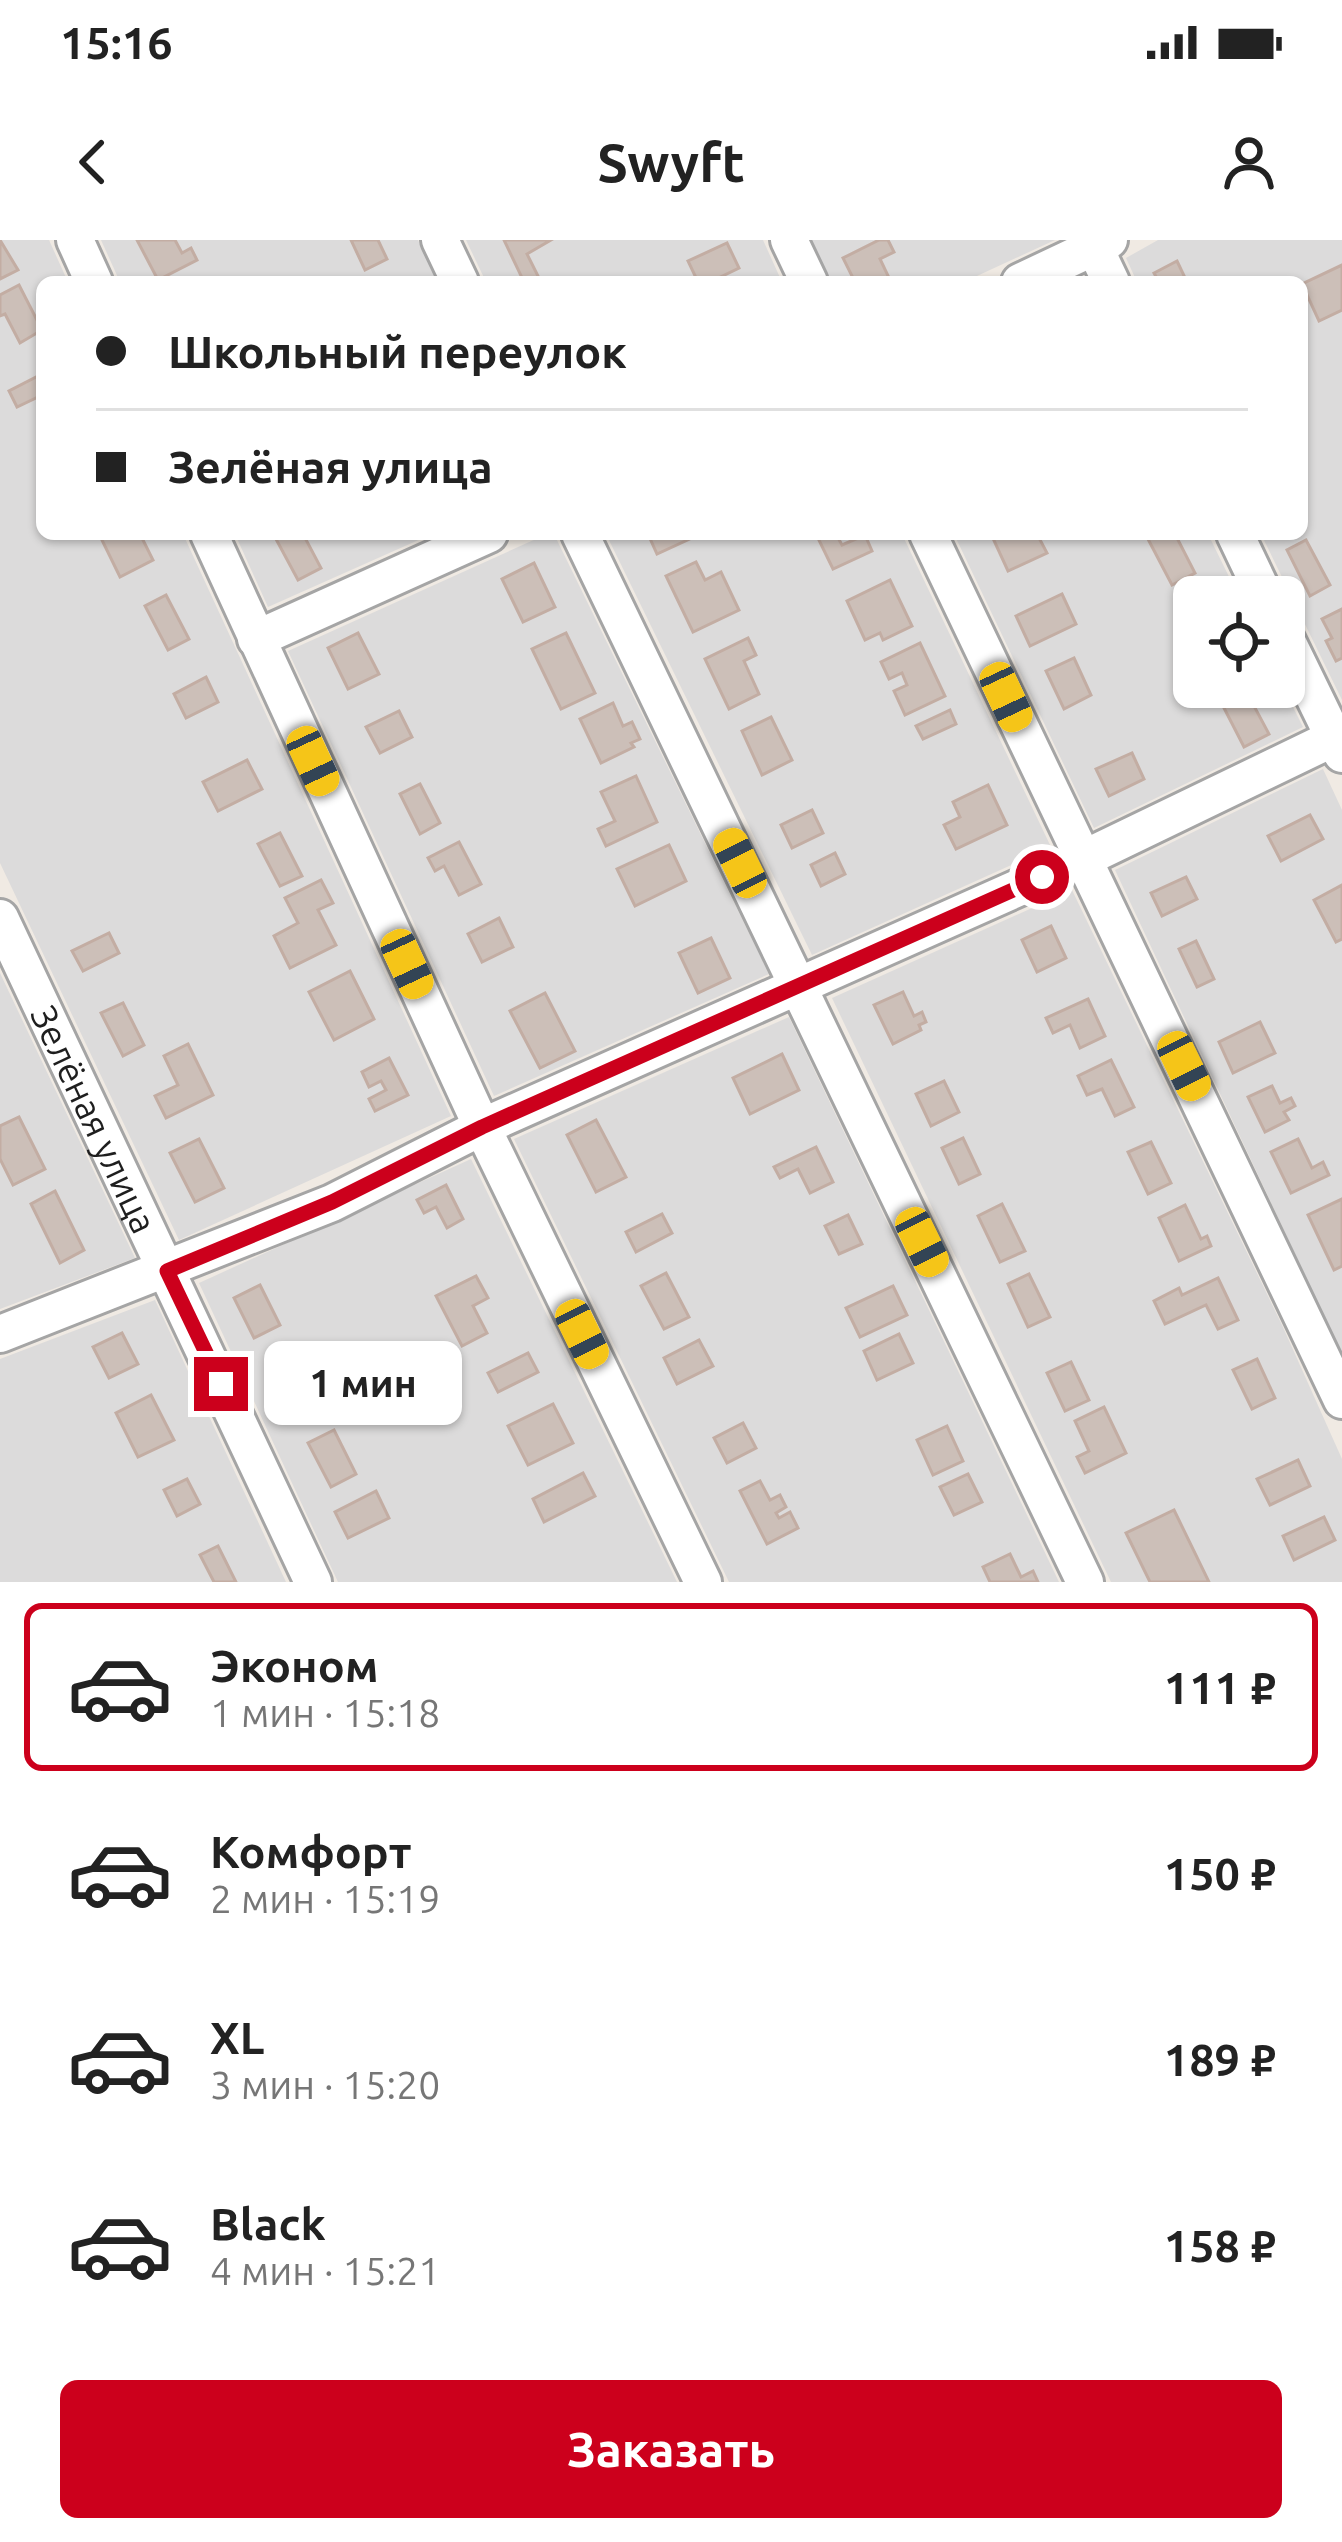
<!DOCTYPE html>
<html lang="ru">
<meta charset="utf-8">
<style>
:root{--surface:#fff;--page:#f6f6f6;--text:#222;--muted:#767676;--line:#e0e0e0;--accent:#cc001c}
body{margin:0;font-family:Ubuntu,sans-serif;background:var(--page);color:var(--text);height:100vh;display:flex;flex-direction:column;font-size:45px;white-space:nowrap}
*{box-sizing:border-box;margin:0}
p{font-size:39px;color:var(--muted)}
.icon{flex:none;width:66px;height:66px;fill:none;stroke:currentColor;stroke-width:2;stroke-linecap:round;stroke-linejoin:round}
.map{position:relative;height:1342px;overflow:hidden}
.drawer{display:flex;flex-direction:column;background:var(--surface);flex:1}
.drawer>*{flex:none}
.banner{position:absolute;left:36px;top:36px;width:1272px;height:264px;border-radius:18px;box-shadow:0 3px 9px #0004;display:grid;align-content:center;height:264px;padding:0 60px;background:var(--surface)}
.tools{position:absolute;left:1173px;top:336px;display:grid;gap:24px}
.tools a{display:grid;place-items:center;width:132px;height:132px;border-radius:18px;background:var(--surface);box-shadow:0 3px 9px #0004;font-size:60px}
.end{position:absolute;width:54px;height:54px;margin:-27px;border:15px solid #cc001c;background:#fff;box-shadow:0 0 0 6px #fff}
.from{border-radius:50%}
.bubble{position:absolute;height:84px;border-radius:18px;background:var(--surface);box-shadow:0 3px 9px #0004;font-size:39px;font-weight:700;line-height:84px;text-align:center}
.car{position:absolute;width:36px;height:72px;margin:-36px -18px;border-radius:15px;box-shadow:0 0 9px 3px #0007;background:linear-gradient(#f5c518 24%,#345 0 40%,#f5c518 0 76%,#345 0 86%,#f5c518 0)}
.banner b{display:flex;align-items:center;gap:42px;height:114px;font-size:45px}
.banner b+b{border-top:3px solid var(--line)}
.banner i{width:30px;height:30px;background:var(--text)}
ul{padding:21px 0 0;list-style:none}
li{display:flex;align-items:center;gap:36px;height:168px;margin:0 24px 18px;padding:0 36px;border:6px solid transparent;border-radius:18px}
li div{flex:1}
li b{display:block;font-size:45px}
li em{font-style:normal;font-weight:700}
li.active{border-color:var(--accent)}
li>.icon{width:108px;height:108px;stroke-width:1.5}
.button{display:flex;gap:24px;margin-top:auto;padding:24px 60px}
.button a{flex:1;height:138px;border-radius:18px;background:var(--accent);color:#fff;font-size:48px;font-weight:700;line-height:138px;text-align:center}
.status{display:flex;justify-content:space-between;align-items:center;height:84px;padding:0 60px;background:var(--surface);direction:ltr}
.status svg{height:33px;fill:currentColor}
header{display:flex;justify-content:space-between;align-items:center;height:156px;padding:0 60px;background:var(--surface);font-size:54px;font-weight:700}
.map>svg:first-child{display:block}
.residential{fill:#dcdbdb}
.building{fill:#ccbfb8;stroke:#c3ada3;stroke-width:3}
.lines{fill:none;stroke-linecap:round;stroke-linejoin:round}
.minor-casing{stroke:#a5a5a5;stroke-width:42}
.minor{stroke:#fff;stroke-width:36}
.route{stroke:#cc001c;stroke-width:15}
.labels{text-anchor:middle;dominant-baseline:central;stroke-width:9;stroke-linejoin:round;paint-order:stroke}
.street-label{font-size:36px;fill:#1e1e1e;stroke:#fff}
</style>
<div class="status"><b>15:16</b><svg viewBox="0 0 49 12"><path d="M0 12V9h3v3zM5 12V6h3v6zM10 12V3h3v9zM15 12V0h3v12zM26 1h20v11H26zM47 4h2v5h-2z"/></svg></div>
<header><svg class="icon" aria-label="back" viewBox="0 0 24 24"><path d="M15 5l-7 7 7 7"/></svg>Swyft<svg class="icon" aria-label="person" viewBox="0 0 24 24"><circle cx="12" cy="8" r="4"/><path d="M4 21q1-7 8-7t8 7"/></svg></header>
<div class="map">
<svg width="1342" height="1342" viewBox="0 0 1342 1342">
<rect width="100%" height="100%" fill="#f0eae3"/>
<g class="residential">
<path d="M0,0H49L68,42H42V294H183L451,876L179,1000L0,623Z"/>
<path d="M101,0H418L438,42H120Z"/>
<path d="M466,0H763L782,42H486Z"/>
<path d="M810,0H1055L964,42H832Z"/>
<path d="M1158,0H1342V460L1261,294H1302V42H1137L1126,18Z"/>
<path d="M235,294H432L268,367Z"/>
<path d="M547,294H554L769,734L494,856L288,411Z"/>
<path d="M606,294H902L1051,607L812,715Z"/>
<path d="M954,294H1208L1239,357H1194V447H1283L1303,487L1094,588Z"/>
<path d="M1323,529L1342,570V1114L1115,630Z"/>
<path d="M1072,650L1282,1085L1342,1219V1342H1111L832,758Z"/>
<path d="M0,733L135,1018L0,1069Z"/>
<path d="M789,777L1059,1342H729L514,899Z"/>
<path d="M471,919L677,1342H338L199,1043Z"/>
<path d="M155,1060L286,1342H0V1119Z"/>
</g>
<g class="building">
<path d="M0,0L18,30L0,39Z"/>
<path d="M137,0H175L182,13L191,8L197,20L158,40Z"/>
<path d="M351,0H378L387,19L365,30Z"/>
<path d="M504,0H551L527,14L539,38L524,42Z"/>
<path d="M879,0H888L894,12L880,19L891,42H855L843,18Z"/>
<path d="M727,3L739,28L710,42H698L688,21Z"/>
<path d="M1177,21L1187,42H1159L1154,33Z"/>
<path d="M1342,25V70L1319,81L1302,44Z"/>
<path d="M19,45L42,90L20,103L5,74L0,76V55Z"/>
<path d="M42,134V155L17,167L9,151Z"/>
<path d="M99,294H140L153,320L120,337Z"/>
<path d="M285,294H303L321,328L298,340L276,299Z"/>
<path d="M648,294H695L696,296L657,314Z"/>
<path d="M816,294H836L842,305L865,295L872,311L833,329Z"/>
<path d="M991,294H1037L1047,313L1008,331Z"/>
<path d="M1157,294H1175L1195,333L1172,345L1148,299Z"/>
<path d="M1306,300L1330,345L1310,356L1287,310Z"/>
<path d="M696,322L705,340L721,332L739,370L693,392L666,336Z"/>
<path d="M534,323L555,367L523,382L502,339Z"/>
<path d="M890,340L912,386L883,400L880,393L865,400L847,361Z"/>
<path d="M1062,354L1076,384L1030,406L1016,376Z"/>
<path d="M166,355L189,399L168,410L145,366Z"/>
<path d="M1342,369V418L1336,421L1326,401L1332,398L1322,379Z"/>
<path d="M358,393L379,434L348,449L328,408Z"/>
<path d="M566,393L595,453L561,469L532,409Z"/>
<path d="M748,398L756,415L744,421L759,454L729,469L705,419Z"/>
<path d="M920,403L945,456L905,475L894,451L907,445L902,433L889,439L881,422Z"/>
<path d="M1074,418L1091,455L1064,469L1046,431Z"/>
<path d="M206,437L218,462L186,478L174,454Z"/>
<path d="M1246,451L1269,494L1244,507L1222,464Z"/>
<path d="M613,463L623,486L632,482L640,499L631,503L634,507L601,523L580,479Z"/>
<path d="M950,470L956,484L923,499L916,486Z"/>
<path d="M399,471L412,497L380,513L366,487Z"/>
<path d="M771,477L792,520L762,535L742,491Z"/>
<path d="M1132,513L1144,539L1109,556L1096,529Z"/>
<path d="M247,520L262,549L218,571L203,542Z"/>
<path d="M636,536L657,582L606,606L598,589L615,581L601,552Z"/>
<path d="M420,544L440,583L420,594L400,554Z"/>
<path d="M988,545L1007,585L956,609L944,585L960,577L953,562Z"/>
<path d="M812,570L823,593L792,608L781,585Z"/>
<path d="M1310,575L1323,599L1281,621L1268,596Z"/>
<path d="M280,593L302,636L280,646L258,604Z"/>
<path d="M459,602L481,644L459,655L444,626L435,631L428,618Z"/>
<path d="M669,605L686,641L635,666L617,629Z"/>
<path d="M835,613L845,634L821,646L811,625Z"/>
<path d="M1186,637L1197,659L1162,676L1151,653Z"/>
<path d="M321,640L333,663L318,670L336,705L290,728L274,696L298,683L285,658Z"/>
<path d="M1342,645V699L1336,702L1314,660Z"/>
<path d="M499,678L513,707L482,722L468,694Z"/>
<path d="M1051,686L1066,718L1037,732L1022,700Z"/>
<path d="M109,693L119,713L83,731L72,711Z"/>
<path d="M711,698L730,738L698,753L679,713Z"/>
<path d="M1196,701L1214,739L1197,747L1179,709Z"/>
<path d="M350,731L374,779L334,800L309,752Z"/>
<path d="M903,752L914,776L922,772L926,782L919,785L921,790L893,804L874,765Z"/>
<path d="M545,753L575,811L540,828L510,771Z"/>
<path d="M1088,759L1105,796L1080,808L1070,785L1053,793L1046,778Z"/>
<path d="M123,763L144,805L123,816L101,773Z"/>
<path d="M1260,782L1275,813L1233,833L1219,802Z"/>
<path d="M188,804L213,855L166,878L155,856L178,845L164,816Z"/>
<path d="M782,814L799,850L750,874L733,838Z"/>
<path d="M389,818L408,855L375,871L369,859L386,850L381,841L369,847L362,832Z"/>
<path d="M1111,820L1134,867L1115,876L1102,849L1087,855L1078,836Z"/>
<path d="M944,841L959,872L931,886L916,854Z"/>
<path d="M1272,846L1280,863L1291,858L1295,866L1284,872L1289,880L1265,892L1248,857Z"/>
<path d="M19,877L45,929L13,945L0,919V886Z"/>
<path d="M596,880L626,937L596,952L567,895Z"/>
<path d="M963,898L980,934L959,944L942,908Z"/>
<path d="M199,899L224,948L195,962L170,913Z"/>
<path d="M1298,899L1312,928L1323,922L1329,935L1291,953L1271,912Z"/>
<path d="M1151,902L1171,943L1148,954L1128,912Z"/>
<path d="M816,907L833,942L810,953L798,929L780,938L774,927Z"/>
<path d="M446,945L463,979L447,988L436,967L424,973L417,960Z"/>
<path d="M55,951L84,1010L60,1023L31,964Z"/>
<path d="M1342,959V1026L1334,1030L1308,975Z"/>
<path d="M1002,964L1025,1011L1000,1022L978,976Z"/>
<path d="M1185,965L1201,999L1207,996L1211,1006L1179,1021L1159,978Z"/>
<path d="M662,974L672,993L636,1012L626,992Z"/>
<path d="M848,975L862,1004L839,1014L825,986Z"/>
<path d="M666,1033L689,1077L664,1089L641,1046Z"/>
<path d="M1029,1034L1050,1077L1028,1087L1008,1044Z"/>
<path d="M476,1036L488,1058L473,1066L487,1093L462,1106L436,1056Z"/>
<path d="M1218,1038L1238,1080L1218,1089L1206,1065L1165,1084L1154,1061L1179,1048L1182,1055Z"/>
<path d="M260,1045L280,1085L254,1098L234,1058Z"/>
<path d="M893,1046L907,1075L860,1097L846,1068Z"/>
<path d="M122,1093L138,1124L109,1138L93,1107Z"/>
<path d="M899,1094L913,1123L877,1140L864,1111Z"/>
<path d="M699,1100L713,1126L677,1144L664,1118Z"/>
<path d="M528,1113L538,1132L498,1152L488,1133Z"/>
<path d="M1257,1119L1275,1158L1252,1169L1233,1130Z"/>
<path d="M1071,1122L1089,1160L1065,1171L1047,1133Z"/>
<path d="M295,1125L316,1169L294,1180L272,1136Z"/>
<path d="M151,1155L174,1200L138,1217L116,1173Z"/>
<path d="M553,1164L573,1203L528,1225L508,1186Z"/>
<path d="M1104,1167L1126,1213L1085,1233L1077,1217L1089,1211L1075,1181Z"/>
<path d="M743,1183L756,1208L727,1223L714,1198Z"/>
<path d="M947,1186L963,1221L933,1235L917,1200Z"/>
<path d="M334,1190L356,1234L331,1247L308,1203Z"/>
<path d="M1298,1220L1310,1246L1270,1265L1257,1239Z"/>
<path d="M583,1233L595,1256L544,1282L533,1259Z"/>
<path d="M968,1234L982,1262L954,1275L940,1247Z"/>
<path d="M187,1239L200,1264L177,1276L164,1250Z"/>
<path d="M760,1241L770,1260L780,1255L786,1267L776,1273L779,1278L790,1272L798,1288L767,1304L740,1251Z"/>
<path d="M376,1251L389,1278L348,1298L335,1272Z"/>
<path d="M1174,1270L1209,1342H1150L1126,1293Z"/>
<path d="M1324,1277L1335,1300L1294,1320L1283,1296Z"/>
<path d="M218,1306L236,1342H214L200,1315Z"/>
<path d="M1010,1314L1021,1337L1033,1331L1038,1342H990L983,1327Z"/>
</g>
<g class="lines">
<defs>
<g id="minor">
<path d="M75,0L94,42"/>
<path d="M440,0L460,42"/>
<path d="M789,0L809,42"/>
<path d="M1091,0L1111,42"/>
<path d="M1020,42L1109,0"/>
<path d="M209,294L482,887L703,1342"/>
<path d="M580,294L1085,1342"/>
<path d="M928,294L1342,1160"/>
<path d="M1235,294L1265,357"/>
<path d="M1284,395L1342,514"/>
<path d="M256,399L489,294"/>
<path id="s1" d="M0,678L313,1342"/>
<path d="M0,1094L332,963L482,887L1083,619L1342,494"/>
</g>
</defs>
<use href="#minor" class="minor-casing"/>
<use href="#minor" class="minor"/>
</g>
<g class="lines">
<path class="route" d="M221,1144L167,1031L332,962L482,887L1042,637"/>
</g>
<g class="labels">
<g class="street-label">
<text stroke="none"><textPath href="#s1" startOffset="222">Зелёная улица</textPath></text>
</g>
</g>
</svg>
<div class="tools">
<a><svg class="icon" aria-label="locate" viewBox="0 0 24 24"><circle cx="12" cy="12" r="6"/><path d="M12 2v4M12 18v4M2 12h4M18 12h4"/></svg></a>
</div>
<i class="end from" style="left:1042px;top:637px"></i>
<i class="end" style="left:221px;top:1144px"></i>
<div class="bubble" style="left:264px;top:1101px;width:198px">1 мин</div>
<i class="car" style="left:1006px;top:457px;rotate:155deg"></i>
<i class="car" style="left:313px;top:521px;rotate:155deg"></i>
<i class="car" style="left:740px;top:623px;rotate:334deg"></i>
<i class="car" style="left:407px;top:724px;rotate:155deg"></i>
<i class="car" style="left:1184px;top:826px;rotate:154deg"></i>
<i class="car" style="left:922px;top:1002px;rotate:154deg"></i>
<i class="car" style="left:582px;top:1094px;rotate:154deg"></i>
<div class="banner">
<b><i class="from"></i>Школьный переулок</b>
<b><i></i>Зелёная улица</b>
</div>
</div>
<section class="drawer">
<ul>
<li class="active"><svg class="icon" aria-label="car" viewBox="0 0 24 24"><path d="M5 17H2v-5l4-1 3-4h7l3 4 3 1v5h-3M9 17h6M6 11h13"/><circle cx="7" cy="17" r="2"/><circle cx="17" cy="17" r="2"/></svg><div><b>Эконом</b><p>1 мин · 15:18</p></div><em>111 ₽</em></li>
<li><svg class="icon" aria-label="car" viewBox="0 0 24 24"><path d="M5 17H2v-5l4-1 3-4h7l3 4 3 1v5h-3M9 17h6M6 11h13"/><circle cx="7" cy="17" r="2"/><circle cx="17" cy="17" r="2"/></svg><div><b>Комфорт</b><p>2 мин · 15:19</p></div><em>150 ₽</em></li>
<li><svg class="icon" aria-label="car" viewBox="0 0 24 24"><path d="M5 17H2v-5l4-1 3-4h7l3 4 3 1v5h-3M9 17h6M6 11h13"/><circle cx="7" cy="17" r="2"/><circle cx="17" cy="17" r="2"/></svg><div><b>XL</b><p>3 мин · 15:20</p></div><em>189 ₽</em></li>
<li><svg class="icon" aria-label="car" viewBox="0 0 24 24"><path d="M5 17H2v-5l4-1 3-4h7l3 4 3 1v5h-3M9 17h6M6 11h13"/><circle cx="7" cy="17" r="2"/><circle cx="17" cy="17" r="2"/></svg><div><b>Black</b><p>4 мин · 15:21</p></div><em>158 ₽</em></li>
</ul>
<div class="button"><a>Заказать</a></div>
</section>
